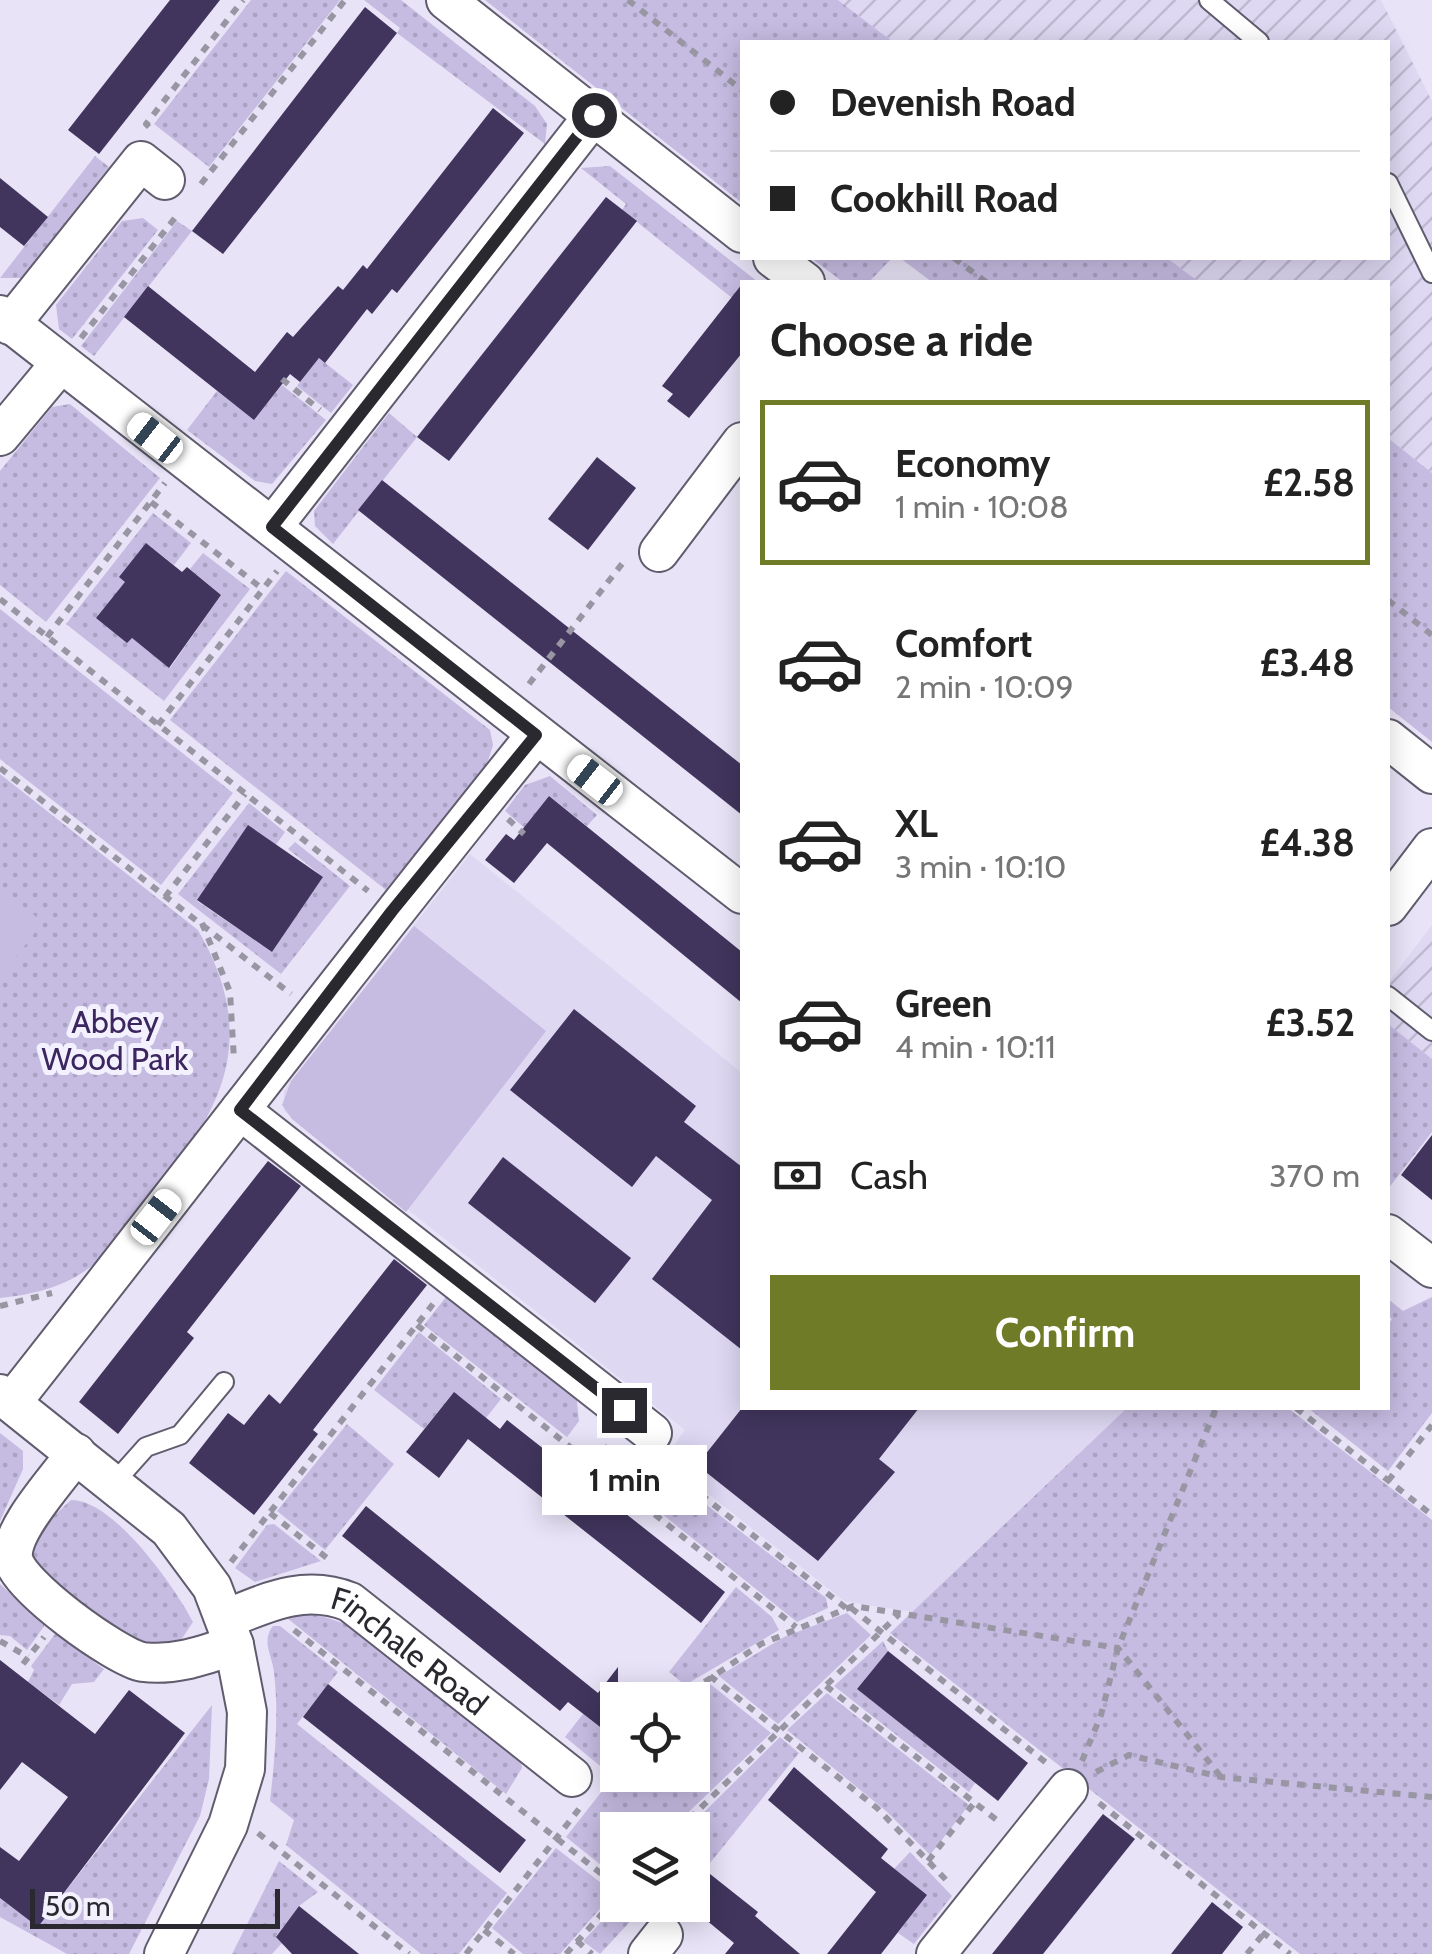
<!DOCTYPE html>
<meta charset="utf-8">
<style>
:root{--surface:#fff;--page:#f6f6f6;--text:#222;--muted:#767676;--line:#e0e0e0;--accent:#6f7b27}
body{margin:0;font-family:Cabin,sans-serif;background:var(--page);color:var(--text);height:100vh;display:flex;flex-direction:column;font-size:38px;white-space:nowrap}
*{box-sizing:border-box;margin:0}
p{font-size:32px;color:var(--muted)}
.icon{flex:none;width:55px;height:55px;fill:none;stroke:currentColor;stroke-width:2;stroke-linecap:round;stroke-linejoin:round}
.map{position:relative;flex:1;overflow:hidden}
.details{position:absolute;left:740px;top:280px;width:650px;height:1130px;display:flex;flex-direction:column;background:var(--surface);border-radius:0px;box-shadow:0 5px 25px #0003}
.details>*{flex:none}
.guide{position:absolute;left:740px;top:40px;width:650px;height:220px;border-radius:0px;box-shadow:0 5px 25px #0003;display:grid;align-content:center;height:220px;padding:0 30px;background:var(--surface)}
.buttons{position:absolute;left:600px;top:1682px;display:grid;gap:20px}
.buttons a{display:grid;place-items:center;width:110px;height:110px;border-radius:0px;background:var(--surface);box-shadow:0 5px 25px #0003;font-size:50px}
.scale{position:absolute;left:30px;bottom:25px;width:250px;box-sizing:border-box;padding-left:10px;border:5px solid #2b2930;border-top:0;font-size:28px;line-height:35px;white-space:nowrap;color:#2b2930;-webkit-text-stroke:8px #f4f1fe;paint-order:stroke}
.end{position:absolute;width:45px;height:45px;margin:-22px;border:12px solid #2b2930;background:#fff;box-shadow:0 0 0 5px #fff}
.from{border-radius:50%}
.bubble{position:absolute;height:70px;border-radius:0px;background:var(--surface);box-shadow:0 5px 25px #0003;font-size:32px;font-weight:700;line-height:70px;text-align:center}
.car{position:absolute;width:30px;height:60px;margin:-30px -15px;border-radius:12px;box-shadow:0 0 8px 2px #0007;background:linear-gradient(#fff 24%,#345 0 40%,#fff 0 76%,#345 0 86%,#fff 0)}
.guide b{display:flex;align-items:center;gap:35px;height:95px;font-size:38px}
.guide b+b{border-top:2px solid var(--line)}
.guide i{width:25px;height:25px;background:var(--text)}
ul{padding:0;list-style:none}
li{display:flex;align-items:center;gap:30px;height:165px;margin:0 20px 15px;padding:0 10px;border:5px solid transparent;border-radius:0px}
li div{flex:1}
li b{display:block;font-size:38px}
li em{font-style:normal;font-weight:700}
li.current{border-color:var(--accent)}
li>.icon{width:90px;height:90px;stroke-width:1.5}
h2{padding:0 30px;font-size:45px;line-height:120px}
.pay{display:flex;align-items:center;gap:25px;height:110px;padding:0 30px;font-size:38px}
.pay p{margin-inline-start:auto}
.cta{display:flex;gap:20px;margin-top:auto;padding:20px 30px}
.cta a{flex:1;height:115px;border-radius:0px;background:var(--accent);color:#fff;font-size:40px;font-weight:700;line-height:115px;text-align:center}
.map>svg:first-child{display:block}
.built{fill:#ded8f3}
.industrial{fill:url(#industrial-furrows)}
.grass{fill:url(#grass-dots)}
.garden{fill:#c6bce2}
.building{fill:#41355d}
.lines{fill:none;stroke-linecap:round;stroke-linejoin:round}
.lane-casing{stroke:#605c6d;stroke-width:22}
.street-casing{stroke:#605c6d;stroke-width:42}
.path{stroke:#9996a4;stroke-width:6;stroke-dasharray:8 8;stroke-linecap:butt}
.lane{stroke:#fff;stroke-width:18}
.street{stroke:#fff;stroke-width:38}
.route{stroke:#2b2930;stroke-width:12}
.labels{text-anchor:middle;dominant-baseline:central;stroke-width:10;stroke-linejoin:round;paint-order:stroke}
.park-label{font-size:32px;fill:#3b265f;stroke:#f4f1fe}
.street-label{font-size:32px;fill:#2b2930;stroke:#f4f1fe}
</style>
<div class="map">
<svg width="1432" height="1954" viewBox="0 0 1432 1954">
<defs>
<pattern id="industrial-furrows" width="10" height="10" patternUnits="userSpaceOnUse" patternTransform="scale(2.5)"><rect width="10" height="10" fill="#ded8f3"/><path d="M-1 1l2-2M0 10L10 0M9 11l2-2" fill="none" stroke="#bfb9d1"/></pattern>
<pattern id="grass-dots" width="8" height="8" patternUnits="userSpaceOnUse" patternTransform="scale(2.5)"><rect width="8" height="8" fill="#c6bce2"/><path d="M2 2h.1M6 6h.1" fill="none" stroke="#aaa2c2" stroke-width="1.8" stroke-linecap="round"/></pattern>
</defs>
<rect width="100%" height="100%" fill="#e8e3f7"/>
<path class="built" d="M470,854L742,1073V1408H1127L912,1612L844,1601L664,1459L685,1430L284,1111V1091L291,1081Z"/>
<g class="industrial">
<path d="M838,0H1381L1432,101V473L1388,438V282H1199L1167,258H1388V42H893Z"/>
<path d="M1432,925V1059L1388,1024V983Z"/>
</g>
<g class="grass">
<path d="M251,0H340L209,167L154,124Z"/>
<path d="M364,0H401L535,106L547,124L545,144L397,33L400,28Z"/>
<path d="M485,0H838L893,42H742V203Z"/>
<path d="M95,156L109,167L22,278H0Z"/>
<path d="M610,166L758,282H742V306L622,210L626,204L581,168Z"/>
<path d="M143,218L158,230L72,339L59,329L56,305L122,221Z"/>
<path d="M177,221L192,231L94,356L81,346Z"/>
<path d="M811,258H892L869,282H843Z"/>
<path d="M900,258H1167L1199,282H932Z"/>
<path d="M319,358L353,385L331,413L297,386Z"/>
<path d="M282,385L326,420L272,484L255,481L187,430L217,391L254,419Z"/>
<path d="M70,404L160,478L46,622L0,585V471L52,407Z"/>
<path d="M389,413L417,437L333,544L315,526L314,511Z"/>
<path d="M1388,438L1432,473V742L1388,707Z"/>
<path d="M153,513L191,543L174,565L146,543L125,582L127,642L132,638L170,668L221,595L190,569L203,553L250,589L164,701L66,624Z"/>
<path d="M286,571L490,730L493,745L487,764L386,890L170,720Z"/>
<path d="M0,609L233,793L161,885L0,759Z"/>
<path d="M0,774L198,930C282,1075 182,1153 97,1262C68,1286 37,1294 0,1298Z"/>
<path d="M550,776L597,815L587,826L549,796L527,824V830L505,811L525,785Z"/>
<path d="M249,803L285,832L275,846L248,826L197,901L272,952L323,877L288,849L295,842L350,886L281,974L178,894Z"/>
<path d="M1388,1024L1432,1059V1132L1388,1189Z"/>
<path d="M449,1293L576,1393L579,1421L567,1437L424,1325Z"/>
<path d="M1432,1297V1413L1388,1471L1308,1408H1388V1326L1392,1319L1388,1315V1299L1403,1311Z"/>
<path d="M419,1332L501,1399L486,1418L453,1393L424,1429L374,1390Z"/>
<path d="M1127,1408H1288L1432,1520V1954H1300L890,1633Z"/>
<path d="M347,1424L394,1464L325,1550L277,1511Z"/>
<path d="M0,1433L23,1451V1469L0,1521Z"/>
<path d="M623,1446L636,1450L826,1598L828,1608L797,1622L597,1462Z"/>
<path d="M71,1500C113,1499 175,1587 193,1622L181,1640L170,1641L173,1650L129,1645L32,1571L28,1541L50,1513L55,1515Z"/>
<path d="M274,1524L321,1561L255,1582L235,1568L267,1525Z"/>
<path d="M0,1584L45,1625L27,1650L10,1636L0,1635Z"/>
<path d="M736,1587L772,1617L779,1630L685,1685L669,1672Z"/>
<path d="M306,1611L358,1628L520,1755L522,1768L506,1794L282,1614Z"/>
<path d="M847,1613L871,1635L778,1724L719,1676L784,1637Z"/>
<path d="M273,1626H280L338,1672L297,1724L507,1893L459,1954H421L286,1845L294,1820L270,1801C275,1757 279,1716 274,1672C272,1655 261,1641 273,1626Z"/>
<path d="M55,1634L104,1669L94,1682L72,1684L59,1705L28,1682L34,1670L31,1666Z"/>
<path d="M883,1641L888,1651L857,1689L975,1783L969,1792L834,1686Z"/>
<path d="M709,1683L771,1733L670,1830H618L617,1878L566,1837L617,1772L692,1775V1700H688Z"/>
<path d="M827,1693L969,1805L930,1855L886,1811L787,1730Z"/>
<path d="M212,1705L209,1779L200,1816L129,1954H67L0,1917V1898L38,1926Z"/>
<path d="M583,1714L614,1738L617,1734V1754L605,1770L565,1737Z"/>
<path d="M780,1737L799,1753L693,1884L692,1830H686Z"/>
<path d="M556,1848L614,1893L560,1954H523L492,1928Z"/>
<path d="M910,1852L952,1896L914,1944L898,1933L926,1895L894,1869Z"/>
<path d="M279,1861L318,1892L299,1906L276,1936L282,1943L272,1954H232Z"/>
<path d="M618,1904L630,1905L639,1912L600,1954L583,1941Z"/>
</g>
<g class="garden">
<path d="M0,889L43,922L0,978Z"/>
<path d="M414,926L546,1031L406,1212L292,1119L282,1105L291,1081Z"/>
</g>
<g class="building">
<path d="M170,0H220L99,154L68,130Z"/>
<path d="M365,7L397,33L223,254L192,231Z"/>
<path d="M493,108L524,133L397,293L392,289L372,314L367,309L325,363L319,358L300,382L290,374L254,420L124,317L148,286L255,372L287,332L293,337L338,286L343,290L363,265L367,269Z"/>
<path d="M0,178L48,217L24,246L0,227Z"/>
<path d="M606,197L637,221L449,461L417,437Z"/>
<path d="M742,284V353L689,418L667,401L673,394L662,386Z"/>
<path d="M597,457L636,488L588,550L548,519Z"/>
<path d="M382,480L742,765V815L358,510Z"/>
<path d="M146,543L182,572L187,567L221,595L169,668L132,638L127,643L96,618L125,582L119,577Z"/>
<path d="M549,796L742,952V1003L547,843L514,883L485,860L506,834L514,840Z"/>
<path d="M248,825L323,877L272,952L197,900Z"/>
<path d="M574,1009L696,1106L684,1122L742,1167V1350L652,1279L712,1200L656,1156L632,1187L510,1090Z"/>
<path d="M1432,1135V1200L1401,1175Z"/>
<path d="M503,1157L631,1258L595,1303L468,1203Z"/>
<path d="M268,1161L301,1186L187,1332L194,1338L118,1434L79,1402Z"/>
<path d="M394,1259L427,1285L313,1430L318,1434L254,1515L189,1463L228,1413L244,1425L269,1394L280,1404Z"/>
<path d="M454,1392L500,1429L507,1420L725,1592L701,1623L468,1439L439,1478L406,1452Z"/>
<path d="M742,1408H919L879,1459L895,1472L818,1561L697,1465Z"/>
<path d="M366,1506L598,1693L618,1667V1741L568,1702L560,1711L342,1536Z"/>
<path d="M888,1651L1028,1763L998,1801L857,1689Z"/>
<path d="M0,1660L95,1734L129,1690L185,1733L38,1927L0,1898V1847L19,1861L68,1797L22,1762L0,1790Z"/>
<path d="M328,1684L526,1840L500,1873L303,1717Z"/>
<path d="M794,1767L888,1849L881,1858L927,1895L881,1954H827L876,1892L768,1800Z"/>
<path d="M1103,1814L1135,1839L1043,1954H992Z"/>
<path d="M710,1874L758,1912L755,1916L800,1954H725L734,1943L688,1905H692V1896Z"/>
<path d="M1212,1902L1243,1927L1222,1954H1171Z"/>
<path d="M299,1906L359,1954H292L276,1937Z"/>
</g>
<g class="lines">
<defs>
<g id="lane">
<path d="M1209,0L1259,42"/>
<path d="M1388,183L1432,273"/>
<path d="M1388,996L1432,1031"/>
<path d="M113,1484L146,1447L180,1435L224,1382"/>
</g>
<g id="street">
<path d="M446,0L742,233"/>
<path d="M773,258L805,282"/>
<path d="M0,315L742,894"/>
<path d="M10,325L141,161L165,180"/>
<path d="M0,436L60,364"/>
<path d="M272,527L594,115"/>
<path d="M659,552L742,442"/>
<path d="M1388,739L1432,774"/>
<path d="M1388,906L1432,848"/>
<path d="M240,1110L652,1433"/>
<path d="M1388,1234L1432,1268"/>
<path d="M0,1394L169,1529L212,1587L234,1645L247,1712L245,1769L228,1825L164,1954"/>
<path d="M12,1402C187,1180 358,955 536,735"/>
<path d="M76,1453C59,1478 10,1529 13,1558C15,1584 117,1658 143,1662C176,1666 204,1655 234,1645"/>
<path id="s1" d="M226,1619C268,1602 305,1584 350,1602L572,1777"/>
<path d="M648,1954L663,1935"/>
<path d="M936,1954L1068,1789"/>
</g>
</defs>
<use href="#lane" class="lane-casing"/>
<use href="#street" class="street-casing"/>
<g class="path">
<path d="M628,0L742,90"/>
<path d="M149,127L146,124L243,0"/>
<path d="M201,184L345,0"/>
<path d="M954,258L986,282"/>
<path d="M81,338L178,214"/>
<path d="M282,379L320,410"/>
<path d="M151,502L264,590"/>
<path d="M0,599L368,891"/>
<path d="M1388,600L1432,635"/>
<path d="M47,637L165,483"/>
<path d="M529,684L625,560"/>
<path d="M158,725L277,571"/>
<path d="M0,768L291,994"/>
<path d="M508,819L524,834"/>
<path d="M165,897L245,794"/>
<path d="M202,923L230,992L234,1060"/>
<path d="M0,1306L52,1293"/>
<path d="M417,1325L796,1627"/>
<path d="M1296,1408L1432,1515"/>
<path d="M591,1463L611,1443"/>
<path d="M663,1465L846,1608"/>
<path d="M1388,1481L1432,1425"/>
<path d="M270,1513L332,1562"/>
<path d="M231,1562L433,1304"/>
<path d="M851,1608L1049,1765"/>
<path d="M294,1630L618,1887"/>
<path d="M0,1641L28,1657"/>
<path d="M23,1664L44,1637"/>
<path d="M710,1676L877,1808L950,1884"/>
<path d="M826,1686L998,1821"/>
<path d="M678,1700L761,1644L853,1606L1118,1648L1221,1777"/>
<path d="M1082,1761L1101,1715L1118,1648L1216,1408"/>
<path d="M1096,1772L1129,1755L1221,1777L1432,1797"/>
<path d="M605,1776L618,1762"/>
<path d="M1099,1803L1290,1954"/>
<path d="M678,1830L899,1614"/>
<path d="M258,1833L409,1954"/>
<path d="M928,1861L975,1802"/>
<path d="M484,1930L514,1954"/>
<path d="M577,1941L592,1954"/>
<path d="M466,1954L579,1809"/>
<path d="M566,1954L618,1896"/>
<path d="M1247,1954L1264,1933"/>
</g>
<use href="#lane" class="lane"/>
<use href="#street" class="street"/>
</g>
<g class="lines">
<path class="route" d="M594,115L272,527L536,735L392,911L240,1110L624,1410"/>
</g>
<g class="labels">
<g class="park-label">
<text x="115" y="1021">Abbey<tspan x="115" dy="37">Wood Park</tspan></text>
</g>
<g class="street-label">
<text stroke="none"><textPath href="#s1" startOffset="205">Finchale Road</textPath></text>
</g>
</g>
</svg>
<div class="buttons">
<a><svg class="icon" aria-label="locate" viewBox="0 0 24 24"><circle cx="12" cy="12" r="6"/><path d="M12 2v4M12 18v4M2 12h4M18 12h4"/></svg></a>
<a><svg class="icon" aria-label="layers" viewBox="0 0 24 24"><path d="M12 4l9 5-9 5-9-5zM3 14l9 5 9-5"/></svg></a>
</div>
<div class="scale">50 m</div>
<i class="end from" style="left:594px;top:115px"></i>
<i class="end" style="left:624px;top:1410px"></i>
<div class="bubble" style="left:542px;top:1445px;width:165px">1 min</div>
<i class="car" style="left:155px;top:438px;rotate:308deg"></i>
<i class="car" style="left:595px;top:780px;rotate:308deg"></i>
<i class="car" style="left:156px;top:1217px;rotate:38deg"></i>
<div class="guide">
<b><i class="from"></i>Devenish Road</b>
<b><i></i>Cookhill Road</b>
</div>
<section class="details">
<h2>Choose a ride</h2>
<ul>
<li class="current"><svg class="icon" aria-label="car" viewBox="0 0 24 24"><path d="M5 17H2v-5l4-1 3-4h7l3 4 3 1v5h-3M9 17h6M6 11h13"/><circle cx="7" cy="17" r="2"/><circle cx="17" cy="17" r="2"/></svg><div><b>Economy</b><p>1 min · 10:08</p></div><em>£2.58</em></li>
<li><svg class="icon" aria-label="car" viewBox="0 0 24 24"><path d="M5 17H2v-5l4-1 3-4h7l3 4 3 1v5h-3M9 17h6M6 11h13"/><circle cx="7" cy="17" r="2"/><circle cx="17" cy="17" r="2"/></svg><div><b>Comfort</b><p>2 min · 10:09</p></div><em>£3.48</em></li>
<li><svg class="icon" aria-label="car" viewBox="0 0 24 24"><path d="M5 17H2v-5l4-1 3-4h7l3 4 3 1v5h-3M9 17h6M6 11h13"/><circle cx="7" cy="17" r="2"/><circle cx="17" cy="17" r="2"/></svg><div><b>XL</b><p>3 min · 10:10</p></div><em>£4.38</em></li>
<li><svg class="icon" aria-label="car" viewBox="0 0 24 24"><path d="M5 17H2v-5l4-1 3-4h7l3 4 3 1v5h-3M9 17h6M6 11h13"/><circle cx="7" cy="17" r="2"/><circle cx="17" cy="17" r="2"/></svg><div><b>Green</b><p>4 min · 10:11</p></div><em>£3.52</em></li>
</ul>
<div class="pay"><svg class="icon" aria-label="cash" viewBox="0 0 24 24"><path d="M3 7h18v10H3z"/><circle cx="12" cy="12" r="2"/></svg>Cash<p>370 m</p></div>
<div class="cta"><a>Confirm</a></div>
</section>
</div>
